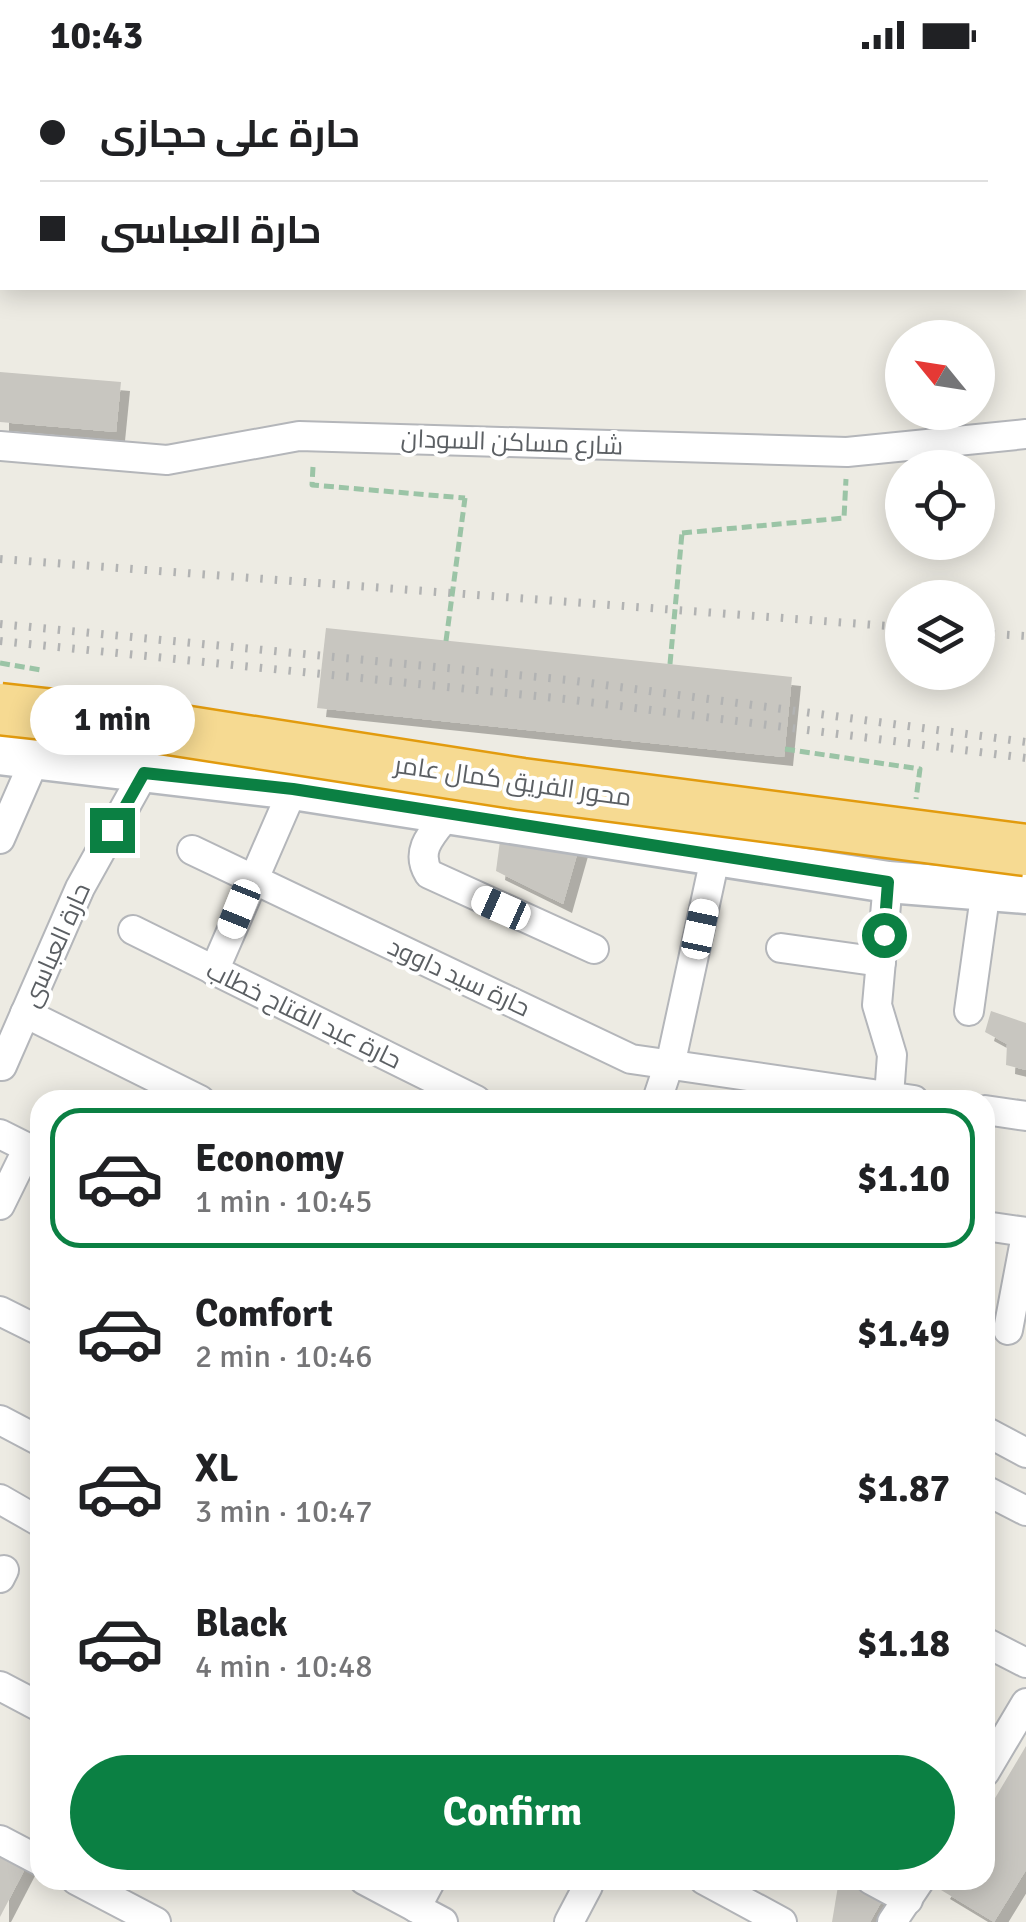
<!DOCTYPE html>
<meta charset="utf-8">
<style>
:root{--surface:#fff;--page:#f2f2f2;--text:#202124;--muted:#757577;--line:#e0e0e0;--accent:#0b8043}
body{margin:0;font-family:Signika,Cairo,sans-serif;background:var(--page);color:var(--text);height:100vh;display:flex;flex-direction:column;font-size:38px;white-space:nowrap}
*{box-sizing:border-box;margin:0}
p{font-size:32px;color:var(--muted)}
.icon{flex:none;width:55px;height:55px;fill:none;stroke:currentColor;stroke-width:2;stroke-linecap:round;stroke-linejoin:round}
.map{position:relative;flex:1;overflow:hidden}
.details{position:absolute;left:30px;top:1020px;width:965px;height:800px;display:flex;flex-direction:column;background:var(--surface);border-radius:30px;box-shadow:0 5px 25px #0003}
.details>*{flex:none}
.banner{position:absolute;left:0px;top:0px;width:1028px;height:220px;box-shadow:0 5px 25px #0003;display:grid;align-content:center;height:220px;padding:0 40px;background:var(--surface)}
.needle{width:65px;rotate:300deg}
.fabs{position:absolute;left:885px;top:250px;display:grid;gap:20px}
.fabs a{display:grid;place-items:center;width:110px;height:110px;border-radius:50%;background:var(--surface);box-shadow:0 5px 25px #0003;font-size:50px}
.end{position:absolute;width:45px;height:45px;margin:-22px;border:12px solid #0b8043;background:#fff;box-shadow:0 0 0 5px #fff}
.from{border-radius:50%}
.bubble{position:absolute;height:70px;border-radius:35px;background:var(--surface);box-shadow:0 5px 25px #0003;font-size:32px;font-weight:800;line-height:70px;text-align:center}
.car{position:absolute;width:30px;height:60px;margin:-30px -15px;border-radius:12px;box-shadow:0 0 8px 2px #0007;background:linear-gradient(#fff 24%,#345 0 40%,#fff 0 76%,#345 0 86%,#fff 0)}
.banner b{display:flex;align-items:center;gap:35px;height:95px;font-size:38px}
.banner b+b{border-top:2px solid var(--line)}
.banner i{width:25px;height:25px;background:var(--text)}
ul{padding:18px 0 0;list-style:none}
li{display:flex;align-items:center;gap:30px;height:140px;margin:0 20px 15px;padding:0 20px;border:5px solid transparent;border-radius:30px}
li div{flex:1}
li b{display:block;font-size:38px}
li em{font-style:normal;font-weight:800}
li.selected{border-color:var(--accent)}
li>.icon{width:90px;height:90px;stroke-width:1.5}
.primary-button{display:flex;gap:20px;margin-top:auto;padding:20px 40px}
.primary-button a{flex:1;height:115px;border-radius:60px;background:var(--accent);color:#fff;font-size:40px;font-weight:800;line-height:115px;text-align:center}
.status{display:flex;justify-content:space-between;align-items:center;height:70px;padding:0 50px;background:var(--surface);direction:ltr}
.status svg{height:28px;fill:currentColor}
.map>svg:first-child{display:block}
.building{fill:#c8c6c0;filter:url(#shadow)}
.lines{fill:none;stroke-linecap:round;stroke-linejoin:round}
.street-casing{stroke:#b4b6ba;stroke-width:32}
.secondary-casing{stroke:#b5b8bd;stroke-width:45}
.primary-casing{stroke:#e8c061;stroke-width:50}
.path{stroke:#9bc4a6;stroke-width:5;stroke-dasharray:10 5;stroke-linecap:butt}
.street{stroke:#fff;stroke-width:28}
.secondary{stroke:#fff;stroke-width:40}
.primary{stroke:#faebac;stroke-width:45}
.rail{stroke:#b2b3b3;stroke-width:8;stroke-dasharray:2.5 12;stroke-linecap:butt}
.highway-bridge-casing{stroke:#e29b0e;stroke-width:55;stroke-linecap:butt}
.path-bridge{stroke:#9bc4a6;stroke-width:5;stroke-dasharray:10 5;stroke-linecap:butt}
.highway-bridge{stroke:#f6da92;stroke-width:50}
.route{stroke:#0b8043;stroke-width:12}
.labels{text-anchor:middle;dominant-baseline:central;stroke-width:8;stroke-linejoin:round;paint-order:stroke}
.street-label{font-size:25px;fill:#5b5f63;stroke:#fff}
</style>
<div class="status"><b>10:43</b><svg viewBox="0 0 49 12"><path d="M0 12V9h3v3zM5 12V6h3v6zM10 12V3h3v9zM15 12V0h3v12zM26 1h20v11H26zM47 4h2v5h-2z"/></svg></div>
<div class="map">
<svg width="1026" height="1852" viewBox="0 0 1026 1852">
<defs>
<filter id="shadow"><feDropShadow dx="9" dy="9" stdDeviation="0" flood-color="#0004"/></filter>
</defs>
<rect width="100%" height="100%" fill="#edebe3"/>
<g class="building">
<path d="M0,302L121,312L116,362L0,352Z"/>
<path d="M326,558L792,607L784,687L317,638Z"/>
<path d="M501,763L580,774L563,834L496,801Z"/>
<path d="M991,941L1026,953V1000L1006,995L1007,974L985,962Z"/>
<path d="M1026,1676V1800L994,1852L941,1820L947,1810H985V1745Z"/>
<path d="M0,1778L28,1793L0,1847Z"/>
<path d="M839,1810L883,1829L870,1852H832Z"/>
</g>
<g class="lines">
<defs>
<g id="street">
<path d="M204,2V0"/>
<path d="M964,2V0"/>
<path d="M0,376L167,390L299,366L847,382L1026,364"/>
<path d="M448,744C433,763 414,780 429,804L594,879"/>
<path d="M0,769L35,689"/>
<path d="M192,780L631,989L914,1030"/>
<path d="M888,812L877,935L892,985L889,1026"/>
<path d="M133,860L476,1030"/>
<path d="M781,878L881,892"/>
<path d="M214,901L293,719"/>
<path d="M969,941L986,819"/>
<path d="M25,943L200,1030"/>
<path d="M2,996L80,818L144,703"/>
<path d="M657,1030L673,982L715,788"/>
<path d="M985,1040L1026,1046"/>
<path d="M0,1064L40,1084"/>
<path d="M0,1135L28,1078"/>
<path d="M985,1156L1026,1162"/>
<path d="M0,1241L40,1261"/>
<path d="M1008,1260L1026,1165"/>
<path d="M0,1350L40,1371"/>
<path d="M985,1361L1026,1383"/>
<path d="M985,1420L1026,1441"/>
<path d="M0,1429L40,1452"/>
<path d="M0,1508L4,1500"/>
<path d="M985,1572L1026,1593"/>
<path d="M0,1616L40,1637"/>
<path d="M985,1702L1026,1633"/>
<path d="M0,1770L40,1791"/>
<path d="M76,1810L156,1852"/>
<path d="M364,1810L443,1852"/>
<path d="M704,1810L782,1852"/>
<path d="M871,1810L908,1830"/>
<path d="M416,1838L431,1810"/>
<path d="M569,1852L588,1816"/>
<path d="M892,1852L920,1810"/>
</g>
<path id="secondary" d="M0,684L293,719L888,812L1026,823"/>
<g id="primary">
<path d="M0,62H2"/>
<path d="M1025,91H1026"/>
<path d="M0,108H2"/>
<path d="M1025,145H1026"/>
</g>
</defs>
<use href="#street" class="street-casing"/>
<use href="#secondary" class="secondary-casing"/>
<use href="#primary" class="primary-casing"/>
<g class="path">
<path d="M313,397L312,415L465,428"/>
<path d="M682,463L844,448L846,409"/>
<path d="M0,593L41,600"/>
<path d="M785,679L920,699L916,729"/>
</g>
<use href="#street" class="street"/>
<use href="#secondary" class="secondary"/>
<use href="#primary" class="primary"/>
<g class="rail">
<path d="M0,489L902,557"/>
<path d="M0,554L568,610L1026,672"/>
<path d="M978,563L1026,566"/>
<path d="M0,571L565,629L1026,688"/>
</g>
<defs>
<path id="highway-bridge" d="M0,639L144,655L522,714L1026,780"/>
</defs>
<use href="#highway-bridge" class="highway-bridge-casing"/>
<g class="path-bridge">
<path d="M446,571L465,428"/>
<path d="M670,594L682,463"/>
</g>
<use href="#highway-bridge" class="highway-bridge"/>
</g>
<g class="lines">
<path class="route" d="M112,760L144,703L293,719L888,812L884,865"/>
</g>
<g class="labels">
<g class="street-label">
<text transform="translate(512 372) rotate(2)">شارع مساكن السودان</text>
<text transform="translate(513 711) rotate(8)">محور الفريق كمال عامر</text>
<text transform="translate(56 875) rotate(-66)">حارة العباسى</text>
<text transform="translate(459 907) rotate(25)">حارة سيد داوود</text>
<text transform="translate(304 945) rotate(26)">حارة عبد الفتاح خطاب</text>
</g>
</g>
</svg>
<div class="fabs">
<a><svg class="needle" viewBox="-14 -14 28 28"><path d="M0-13l5 13h-10z" fill="#e53935"/><path d="M0 13l5-13h-10z" fill="#757577"/></svg></a>
<a><svg class="icon" aria-label="locate" viewBox="0 0 24 24"><circle cx="12" cy="12" r="6"/><path d="M12 2v4M12 18v4M2 12h4M18 12h4"/></svg></a>
<a><svg class="icon" aria-label="layers" viewBox="0 0 24 24"><path d="M12 4l9 5-9 5-9-5zM3 14l9 5 9-5"/></svg></a>
</div>
<i class="end from" style="left:884px;top:865px"></i>
<i class="end" style="left:112px;top:760px"></i>
<div class="bubble" style="left:30px;top:615px;width:165px">1 min</div>
<i class="car" style="left:501px;top:838px;rotate:294deg"></i>
<i class="car" style="left:239px;top:839px;rotate:202deg"></i>
<i class="car" style="left:700px;top:859px;rotate:12deg"></i>
<div class="banner">
<b><i class="from"></i>حارة على حجازى</b>
<b><i></i>حارة العباسى</b>
</div>
<section class="details">
<ul>
<li class="selected"><svg class="icon" aria-label="car" viewBox="0 0 24 24"><path d="M5 17H2v-5l4-1 3-4h7l3 4 3 1v5h-3M9 17h6M6 11h13"/><circle cx="7" cy="17" r="2"/><circle cx="17" cy="17" r="2"/></svg><div><b>Economy</b><p>1 min · 10:45</p></div><em>$1.10</em></li>
<li><svg class="icon" aria-label="car" viewBox="0 0 24 24"><path d="M5 17H2v-5l4-1 3-4h7l3 4 3 1v5h-3M9 17h6M6 11h13"/><circle cx="7" cy="17" r="2"/><circle cx="17" cy="17" r="2"/></svg><div><b>Comfort</b><p>2 min · 10:46</p></div><em>$1.49</em></li>
<li><svg class="icon" aria-label="car" viewBox="0 0 24 24"><path d="M5 17H2v-5l4-1 3-4h7l3 4 3 1v5h-3M9 17h6M6 11h13"/><circle cx="7" cy="17" r="2"/><circle cx="17" cy="17" r="2"/></svg><div><b>XL</b><p>3 min · 10:47</p></div><em>$1.87</em></li>
<li><svg class="icon" aria-label="car" viewBox="0 0 24 24"><path d="M5 17H2v-5l4-1 3-4h7l3 4 3 1v5h-3M9 17h6M6 11h13"/><circle cx="7" cy="17" r="2"/><circle cx="17" cy="17" r="2"/></svg><div><b>Black</b><p>4 min · 10:48</p></div><em>$1.18</em></li>
</ul>
<div class="primary-button"><a>Confirm</a></div>
</section>
</div>
